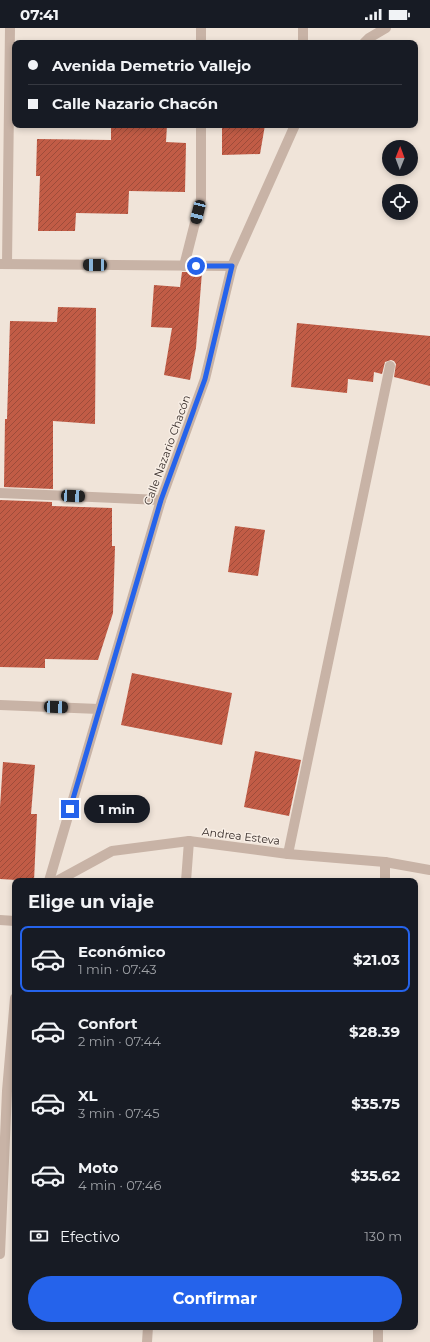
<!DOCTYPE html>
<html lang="es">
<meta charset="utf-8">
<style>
:root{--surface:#171b24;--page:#20242c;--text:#f1f3f6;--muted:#9ea1a6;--line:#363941;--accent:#2563eb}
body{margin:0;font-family:Montserrat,sans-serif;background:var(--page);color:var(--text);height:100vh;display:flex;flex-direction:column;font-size:15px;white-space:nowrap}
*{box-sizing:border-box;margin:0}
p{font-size:13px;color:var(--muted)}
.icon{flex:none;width:22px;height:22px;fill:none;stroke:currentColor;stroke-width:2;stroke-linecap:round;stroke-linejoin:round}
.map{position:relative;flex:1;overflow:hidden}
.drawer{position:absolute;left:12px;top:850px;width:406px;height:452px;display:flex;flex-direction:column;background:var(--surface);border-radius:8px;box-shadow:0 2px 6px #0003}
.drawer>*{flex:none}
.hud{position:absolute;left:12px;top:12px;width:406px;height:88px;border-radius:8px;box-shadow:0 2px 6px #0003;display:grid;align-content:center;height:88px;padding:0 16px;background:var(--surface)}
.needle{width:26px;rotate:1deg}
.buttons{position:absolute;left:382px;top:112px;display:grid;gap:8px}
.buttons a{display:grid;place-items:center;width:36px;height:36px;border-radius:50%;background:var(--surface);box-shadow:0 2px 6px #0003;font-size:20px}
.end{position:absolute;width:18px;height:18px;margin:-9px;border:5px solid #2563eb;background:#fff;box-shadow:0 0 0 2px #fff}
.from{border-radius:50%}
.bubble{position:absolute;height:28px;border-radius:14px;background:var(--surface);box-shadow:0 2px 6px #0003;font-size:13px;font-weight:700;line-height:28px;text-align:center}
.car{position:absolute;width:12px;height:24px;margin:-12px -6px;border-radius:5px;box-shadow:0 0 3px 1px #0007;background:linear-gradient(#222 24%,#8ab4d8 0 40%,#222 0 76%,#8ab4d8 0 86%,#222 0)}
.hud b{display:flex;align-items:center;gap:14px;height:38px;font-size:15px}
.hud b+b{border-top:1px solid var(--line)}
.hud i{width:10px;height:10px;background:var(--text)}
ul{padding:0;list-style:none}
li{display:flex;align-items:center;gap:12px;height:66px;margin:0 8px 6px;padding:0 8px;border:2px solid transparent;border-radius:8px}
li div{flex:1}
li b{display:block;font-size:15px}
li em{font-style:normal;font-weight:700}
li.active{border-color:var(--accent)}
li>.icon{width:36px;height:36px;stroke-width:1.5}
h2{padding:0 16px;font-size:18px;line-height:48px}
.pay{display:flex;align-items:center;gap:10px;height:44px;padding:0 16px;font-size:15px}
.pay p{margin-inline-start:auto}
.cta{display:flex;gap:8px;margin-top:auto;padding:8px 16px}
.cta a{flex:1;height:46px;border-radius:24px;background:var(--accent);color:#fff;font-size:16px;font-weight:700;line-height:46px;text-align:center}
.status{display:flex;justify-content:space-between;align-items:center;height:28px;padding:0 20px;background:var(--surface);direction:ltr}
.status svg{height:11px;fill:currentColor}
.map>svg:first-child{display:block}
.building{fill:url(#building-hatch)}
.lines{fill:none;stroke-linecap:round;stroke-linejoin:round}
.minor{stroke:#c8b3a6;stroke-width:10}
.route{stroke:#2563eb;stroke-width:5}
.labels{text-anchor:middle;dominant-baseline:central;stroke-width:3;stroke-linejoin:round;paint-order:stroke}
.street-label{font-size:11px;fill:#342a27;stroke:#f8eee5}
</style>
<div class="status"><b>07:41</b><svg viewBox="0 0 49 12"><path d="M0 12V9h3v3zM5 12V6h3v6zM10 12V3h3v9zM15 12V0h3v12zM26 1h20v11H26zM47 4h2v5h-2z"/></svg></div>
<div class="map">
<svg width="430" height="1314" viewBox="0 0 430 1314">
<defs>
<pattern id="building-hatch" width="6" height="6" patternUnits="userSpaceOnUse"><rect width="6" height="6" fill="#c15c46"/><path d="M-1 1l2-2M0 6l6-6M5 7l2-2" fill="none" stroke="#9e4c3a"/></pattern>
</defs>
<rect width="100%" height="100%" fill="#f0e4d9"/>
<g class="building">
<path d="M111,97H167L166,114L186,115L185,164L129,163L128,186L76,185L75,203H38L40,148H36L37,111L111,112Z"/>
<path d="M222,97H265L260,126L222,127Z"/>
<path d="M182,244H202L196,320L190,352L164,347L172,300L151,299L154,257L180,259Z"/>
<path d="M58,279L96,280L95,396L53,393V461L4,459L5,391H7L10,293L57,294Z"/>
<path d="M297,295L430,308V358L394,349L396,336L394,333L391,332L385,334L382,346L374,344L373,354L348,351L347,365L291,359Z"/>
<path d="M0,472L52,474V478L112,480V518H115L113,585L98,632L45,631V640L0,639Z"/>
<path d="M235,498L265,502L258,548L228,544Z"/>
<path d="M132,645L232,665L222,717L121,697Z"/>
<path d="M255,723L301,732L289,788L244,779Z"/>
<path d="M3,734L35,737L31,786H37L34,853L0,851V779Z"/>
</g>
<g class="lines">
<g class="minor">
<path d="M303,0V15"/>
<path d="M201,15V0"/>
<path d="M364,15L369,10L386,0"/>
<path d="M0,236L232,238"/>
<path d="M7,236L10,0"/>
<path d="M184,238L201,171V97"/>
<path d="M0,465L161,472"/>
<path d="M0,677L99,681"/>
<path d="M288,826L390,338"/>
<path d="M49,853L161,472L205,351L232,238L295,97"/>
<path d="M57,853L112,823L189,813L288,826L385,834L430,842"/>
<path d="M186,853L189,813"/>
<path d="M385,853V834"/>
<path d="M0,892L15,893"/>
<path d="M0,1226L7,1063L15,970"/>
<path d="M147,1314L148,1299"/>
<path d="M378,1314V1299"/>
</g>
</g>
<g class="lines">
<path class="route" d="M70,781L161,472L205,351L232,238H196"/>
</g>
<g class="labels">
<g class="street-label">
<text transform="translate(167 422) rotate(-70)">Calle Nazario Chacón</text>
<text transform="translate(241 808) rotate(7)">Andrea Esteva</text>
</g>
</g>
</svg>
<div class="buttons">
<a><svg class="needle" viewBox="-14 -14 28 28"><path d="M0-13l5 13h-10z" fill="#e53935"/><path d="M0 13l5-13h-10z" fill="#9ea1a6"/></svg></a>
<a><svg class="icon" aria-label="locate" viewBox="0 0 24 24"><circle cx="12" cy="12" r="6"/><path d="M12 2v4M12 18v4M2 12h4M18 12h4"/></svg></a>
</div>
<i class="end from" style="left:196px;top:238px"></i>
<i class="end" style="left:70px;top:781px"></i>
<div class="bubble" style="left:84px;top:767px;width:66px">1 min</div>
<i class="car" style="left:198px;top:184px;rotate:194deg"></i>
<i class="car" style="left:95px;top:237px;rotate:271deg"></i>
<i class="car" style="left:73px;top:468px;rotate:93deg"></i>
<i class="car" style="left:56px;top:679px;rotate:92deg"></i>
<div class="hud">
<b><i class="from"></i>Avenida Demetrio Vallejo</b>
<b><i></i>Calle Nazario Chacón</b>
</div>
<section class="drawer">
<h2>Elige un viaje</h2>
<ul>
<li class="active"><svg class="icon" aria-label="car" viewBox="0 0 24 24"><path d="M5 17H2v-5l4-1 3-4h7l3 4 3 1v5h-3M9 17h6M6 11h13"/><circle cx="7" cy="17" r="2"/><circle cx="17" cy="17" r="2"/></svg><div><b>Económico</b><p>1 min · 07:43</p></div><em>$21.03</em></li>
<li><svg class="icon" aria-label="car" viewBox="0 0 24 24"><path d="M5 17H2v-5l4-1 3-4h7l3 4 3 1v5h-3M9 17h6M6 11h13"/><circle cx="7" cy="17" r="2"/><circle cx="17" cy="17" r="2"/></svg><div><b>Confort</b><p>2 min · 07:44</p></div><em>$28.39</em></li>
<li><svg class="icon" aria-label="car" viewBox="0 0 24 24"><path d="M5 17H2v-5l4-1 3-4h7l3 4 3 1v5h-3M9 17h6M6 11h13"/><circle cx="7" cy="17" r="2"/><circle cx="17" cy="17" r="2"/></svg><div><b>XL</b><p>3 min · 07:45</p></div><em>$35.75</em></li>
<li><svg class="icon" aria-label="car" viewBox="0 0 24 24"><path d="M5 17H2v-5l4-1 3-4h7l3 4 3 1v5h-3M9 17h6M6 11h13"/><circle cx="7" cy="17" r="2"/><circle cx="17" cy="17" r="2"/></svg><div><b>Moto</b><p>4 min · 07:46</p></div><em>$35.62</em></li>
</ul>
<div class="pay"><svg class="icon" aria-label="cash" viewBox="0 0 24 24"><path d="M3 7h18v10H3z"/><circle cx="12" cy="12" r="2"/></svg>Efectivo<p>130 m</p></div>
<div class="cta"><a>Confirmar</a></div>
</section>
</div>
